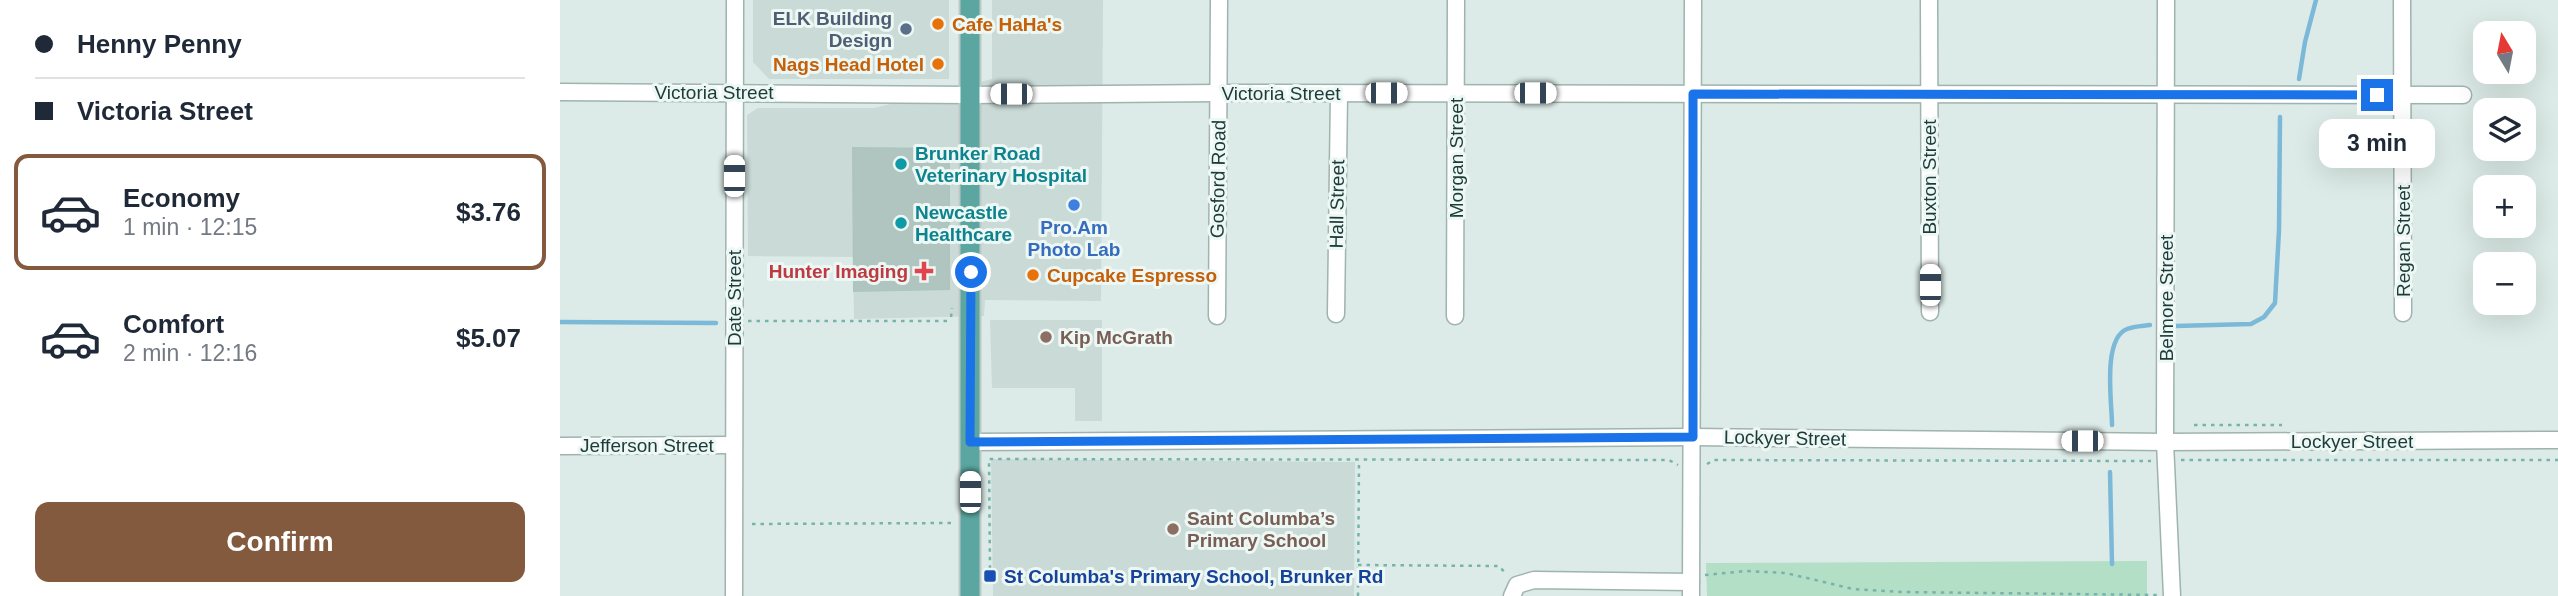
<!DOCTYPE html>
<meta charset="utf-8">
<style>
:root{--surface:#fff;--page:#f2f2f3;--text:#1f2937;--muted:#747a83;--line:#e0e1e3;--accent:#845a3e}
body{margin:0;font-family:Arial,sans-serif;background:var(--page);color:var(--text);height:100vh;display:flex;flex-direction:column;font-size:26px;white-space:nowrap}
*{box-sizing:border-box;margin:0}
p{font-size:23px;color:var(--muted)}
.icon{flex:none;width:38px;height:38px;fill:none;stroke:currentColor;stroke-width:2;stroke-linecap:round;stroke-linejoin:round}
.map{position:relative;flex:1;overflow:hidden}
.details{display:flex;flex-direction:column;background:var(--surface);width:560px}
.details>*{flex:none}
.hud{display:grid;align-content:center;height:154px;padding:0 35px;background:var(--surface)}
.needle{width:46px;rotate:350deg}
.buttons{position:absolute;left:1913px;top:21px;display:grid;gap:14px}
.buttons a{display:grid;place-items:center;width:63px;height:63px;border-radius:14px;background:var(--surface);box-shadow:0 7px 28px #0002;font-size:35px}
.end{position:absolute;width:32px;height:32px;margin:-16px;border:9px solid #1a73e8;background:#fff;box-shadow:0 0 0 4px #fff}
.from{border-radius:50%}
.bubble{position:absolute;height:49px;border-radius:14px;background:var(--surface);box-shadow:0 7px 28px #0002;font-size:23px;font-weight:600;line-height:49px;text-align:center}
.car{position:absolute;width:21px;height:42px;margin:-21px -10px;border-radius:9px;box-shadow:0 0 5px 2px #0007;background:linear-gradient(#fff 24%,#345 0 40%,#fff 0 76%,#345 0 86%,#fff 0)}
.hud b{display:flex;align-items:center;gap:24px;height:66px;font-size:26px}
.hud b+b{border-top:2px solid var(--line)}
.hud i{width:18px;height:18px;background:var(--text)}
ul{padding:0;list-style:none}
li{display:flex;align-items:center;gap:21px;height:116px;margin:0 14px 10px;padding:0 21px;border:4px solid transparent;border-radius:14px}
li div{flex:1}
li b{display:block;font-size:26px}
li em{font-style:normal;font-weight:600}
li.active{border-color:var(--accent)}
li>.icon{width:63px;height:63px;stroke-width:1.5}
.action{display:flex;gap:14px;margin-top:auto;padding:14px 35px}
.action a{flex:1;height:80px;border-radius:14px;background:var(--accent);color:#fff;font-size:28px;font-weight:600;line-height:80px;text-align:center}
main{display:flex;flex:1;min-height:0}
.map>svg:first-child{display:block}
.built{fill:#cadad6}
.green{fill:#b2dfc6}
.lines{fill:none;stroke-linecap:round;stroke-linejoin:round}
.stream{stroke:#7cb8d8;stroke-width:4.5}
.building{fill:#b1c5c0;stroke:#aec5bf;stroke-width:2}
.minor-casing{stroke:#9fb3af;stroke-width:19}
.major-casing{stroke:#bfc8c8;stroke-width:23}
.path{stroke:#78b2ab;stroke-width:2.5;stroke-dasharray:3.5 5;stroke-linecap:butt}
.minor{stroke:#fff;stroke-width:16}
.major{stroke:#5ba6a0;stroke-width:19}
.route{stroke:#1a73e8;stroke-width:9}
.food-dot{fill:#e8710a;stroke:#edf7f4;stroke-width:2.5}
.service-dot{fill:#5c6f8a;stroke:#edf7f4;stroke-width:2.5}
.culture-dot{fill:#0f9aa8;stroke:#edf7f4;stroke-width:2.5}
.shop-dot{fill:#3f7fe0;stroke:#edf7f4;stroke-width:2.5}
.health-dot{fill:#e0444e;stroke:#edf7f4;stroke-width:2.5}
.education-dot{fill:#8d6e63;stroke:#edf7f4;stroke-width:2.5}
.transit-dot{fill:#1a4fb4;stroke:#edf7f4;stroke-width:2.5}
.labels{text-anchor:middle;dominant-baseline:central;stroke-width:6;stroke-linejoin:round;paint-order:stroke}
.service-label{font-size:19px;font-weight:bold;fill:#4e5e75;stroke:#edf7f4;text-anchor:end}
.food-label{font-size:19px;font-weight:bold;fill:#c56008;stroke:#edf7f4;text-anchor:start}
.street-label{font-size:19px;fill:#1c3b39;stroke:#edf7f4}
.culture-label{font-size:19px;font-weight:bold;fill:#0d838f;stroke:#edf7f4;text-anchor:start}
.shop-label{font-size:19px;font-weight:bold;fill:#366cbe;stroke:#edf7f4}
.health-label{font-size:19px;font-weight:bold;fill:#be3a42;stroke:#edf7f4;text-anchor:end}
.education-label{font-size:19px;font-weight:bold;fill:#785e54;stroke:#edf7f4;text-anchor:start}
.transit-label{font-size:19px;font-weight:bold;fill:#164399;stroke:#edf7f4;text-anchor:start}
</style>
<main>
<section class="details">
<div class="hud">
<b><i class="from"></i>Henny Penny</b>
<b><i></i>Victoria Street</b>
</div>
<ul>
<li class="active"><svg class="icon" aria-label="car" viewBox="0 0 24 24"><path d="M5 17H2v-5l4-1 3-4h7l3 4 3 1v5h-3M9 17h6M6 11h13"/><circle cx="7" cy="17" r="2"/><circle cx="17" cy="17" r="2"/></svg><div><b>Economy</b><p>1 min · 12:15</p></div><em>$3.76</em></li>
<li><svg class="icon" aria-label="car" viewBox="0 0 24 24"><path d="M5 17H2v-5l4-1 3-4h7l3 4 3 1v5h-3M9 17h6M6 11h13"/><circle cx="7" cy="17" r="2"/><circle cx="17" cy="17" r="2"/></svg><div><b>Comfort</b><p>2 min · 12:16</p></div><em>$5.07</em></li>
</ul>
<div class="action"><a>Confirm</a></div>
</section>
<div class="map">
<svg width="1998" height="596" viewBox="0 0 1998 596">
<rect width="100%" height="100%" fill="#dcebe7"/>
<g class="built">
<path d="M193,0H389V79H209L193,62Z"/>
<path d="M432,0H543L541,301L425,300L424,316L294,319L293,257L188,256L187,115L198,108H314L432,79Z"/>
<path d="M430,320H542V421H515V388H432Z"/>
<path d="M431,459L795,462L794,596H433Z"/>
</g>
<path class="green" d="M1587,561V596H1147L1146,563Z"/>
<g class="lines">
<g class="stream">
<path d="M1739,79L1745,42L1756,0"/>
<path d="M0,322L156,323"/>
<path d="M1615,326L1691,324L1704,317L1715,303L1719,230L1720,117"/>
<path d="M1552,425C1552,403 1542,339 1567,329C1574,326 1583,326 1590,325"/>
<path d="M1550,472L1552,564"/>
</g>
</g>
<path class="building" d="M293,148L389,149V289L294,291Z"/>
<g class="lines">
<defs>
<g id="minor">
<path d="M1369,0L1370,312"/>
<path d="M1606,0L1605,442L1612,596"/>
<path d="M1842,0L1843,313"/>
<path d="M0,92L411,95L660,93L1903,95"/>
<path d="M776,314L779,94"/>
<path d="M657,316L659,0"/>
<path d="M895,316L896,0"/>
<path d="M410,442L1133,437L1605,442L1998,440"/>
<path d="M0,446L174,445"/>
<path d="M174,596L175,0"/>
<path d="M952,596L957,585L974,580L1131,582"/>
<path d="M1131,596L1133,0"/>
</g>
<path id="major" d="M410,596V0"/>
</defs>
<use href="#minor" class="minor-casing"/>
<use href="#major" class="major-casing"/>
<g class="path">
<path d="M391,317L392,308"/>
<path d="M188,321H391"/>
<path d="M1634,425H1722"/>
<path d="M1621,460H1998"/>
<path d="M1147,464L1154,460L1591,461"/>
<path d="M192,524L391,523"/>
<path d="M798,565L939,566L947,575"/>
<path d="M1145,575L1186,571L1226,573L1293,589L1341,592L1598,595"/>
<path d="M428,577L430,571L429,459L1109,460L1118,465"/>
<path d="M798,596L799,460"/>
</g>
<use href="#minor" class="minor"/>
<use href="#major" class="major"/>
</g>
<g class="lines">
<path class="route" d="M411,272L410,442L1133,437V94L1817,95"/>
</g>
<g class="food-dot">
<circle cx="378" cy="24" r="7"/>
<circle cx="378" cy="64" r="7"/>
<circle cx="473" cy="275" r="7"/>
</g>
<circle class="service-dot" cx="346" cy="29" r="7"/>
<g class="culture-dot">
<circle cx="341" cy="164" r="7"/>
<circle cx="341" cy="223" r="7"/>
</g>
<circle class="shop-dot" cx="514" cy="205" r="7"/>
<path class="health-dot" d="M360.5 260.5h7v7h7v7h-7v7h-7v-7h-7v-7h7z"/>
<g class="education-dot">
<circle cx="486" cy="337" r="7"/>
<circle cx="613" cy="529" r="7"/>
</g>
<rect class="transit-dot" x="423" y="569" width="14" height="14" rx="3.5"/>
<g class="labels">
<g class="service-label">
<text x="332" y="18">ELK Building<tspan x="332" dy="22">Design</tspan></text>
</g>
<g class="food-label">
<text x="392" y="24">Cafe HaHa's</text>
<text x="364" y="64" text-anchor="end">Nags Head Hotel</text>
<text x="487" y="275">Cupcake Espresso</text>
</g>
<g class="street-label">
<text x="154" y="92">Victoria Street</text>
<text x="721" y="93">Victoria Street</text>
<text transform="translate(896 158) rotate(-90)">Morgan Street</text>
<text transform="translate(1369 177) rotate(-90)">Buxton Street</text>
<text transform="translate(658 179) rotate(-89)">Gosford Road</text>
<text transform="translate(777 204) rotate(-89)">Hall Street</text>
<text transform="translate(1843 241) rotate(-90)">Regan Street</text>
<text transform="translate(174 298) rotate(-90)">Date Street</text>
<text transform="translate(1606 298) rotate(-90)">Belmore Street</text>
<text transform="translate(1225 438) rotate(1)">Lockyer Street</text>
<text x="1792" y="441">Lockyer Street</text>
<text x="87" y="445">Jefferson Street</text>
</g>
<g class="culture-label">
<text x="355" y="153">Brunker Road<tspan x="355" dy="22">Veterinary Hospital</tspan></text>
<text x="355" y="212">Newcastle<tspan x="355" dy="22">Healthcare</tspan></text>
</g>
<g class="shop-label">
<text x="514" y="227">Pro.Am<tspan x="514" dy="22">Photo Lab</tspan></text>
</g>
<g class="health-label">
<text x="348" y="271">Hunter Imaging</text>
</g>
<g class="education-label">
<text x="500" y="337">Kip McGrath</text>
<text x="627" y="518">Saint Columba’s<tspan x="627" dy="22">Primary School</tspan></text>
</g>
<g class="transit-label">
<text x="444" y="576">St Columba's Primary School, Brunker Rd</text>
</g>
</g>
</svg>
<div class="buttons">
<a><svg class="needle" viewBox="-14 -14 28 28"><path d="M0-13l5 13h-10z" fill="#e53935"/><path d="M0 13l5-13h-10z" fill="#747a83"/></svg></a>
<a><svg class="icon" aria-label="layers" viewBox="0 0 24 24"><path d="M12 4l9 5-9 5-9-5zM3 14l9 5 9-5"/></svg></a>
<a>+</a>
<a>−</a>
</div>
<i class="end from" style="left:411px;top:272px"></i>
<i class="end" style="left:1817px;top:95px"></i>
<div class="bubble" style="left:1759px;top:119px;width:116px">3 min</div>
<i class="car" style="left:826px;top:93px;rotate:90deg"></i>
<i class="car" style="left:975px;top:93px;rotate:90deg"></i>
<i class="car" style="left:451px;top:94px;rotate:270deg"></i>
<i class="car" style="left:174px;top:176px;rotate:0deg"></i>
<i class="car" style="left:1370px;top:285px;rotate:0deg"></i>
<i class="car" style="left:1522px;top:441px;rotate:270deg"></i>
<i class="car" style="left:410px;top:492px;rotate:0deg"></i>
</div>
</main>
